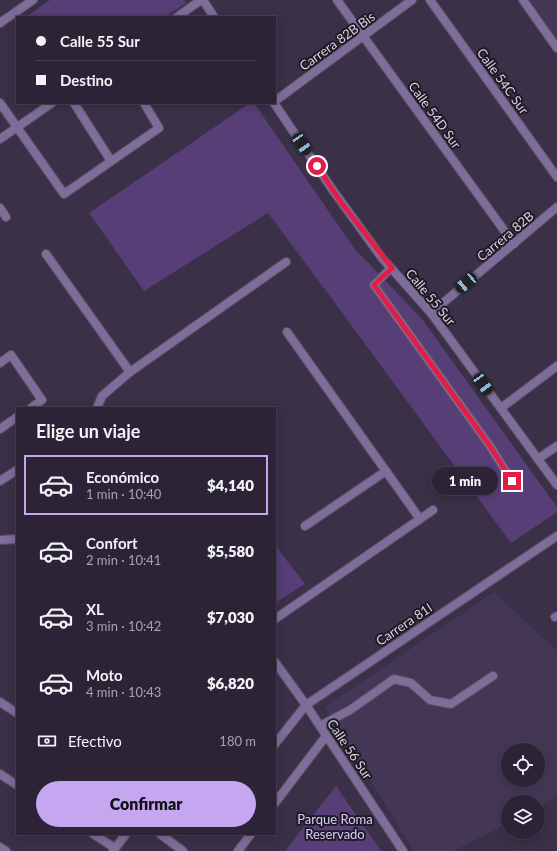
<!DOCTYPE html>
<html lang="es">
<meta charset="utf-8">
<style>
:root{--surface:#2c2436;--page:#383042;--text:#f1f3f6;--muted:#a6a4ad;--line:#484151;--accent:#c5a7f1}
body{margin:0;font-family:Lato,sans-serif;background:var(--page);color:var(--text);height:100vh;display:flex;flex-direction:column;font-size:15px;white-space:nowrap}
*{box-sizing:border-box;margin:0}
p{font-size:13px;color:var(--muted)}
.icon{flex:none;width:22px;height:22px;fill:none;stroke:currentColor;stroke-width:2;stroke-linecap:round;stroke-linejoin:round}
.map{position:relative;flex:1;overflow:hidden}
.sheet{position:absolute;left:16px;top:407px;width:260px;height:428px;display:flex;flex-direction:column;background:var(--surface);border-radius:0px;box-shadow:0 2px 10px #0003,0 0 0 1px var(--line)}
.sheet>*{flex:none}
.guide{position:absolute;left:16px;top:16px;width:260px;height:88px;border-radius:0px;box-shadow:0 2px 10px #0003,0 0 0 1px var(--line);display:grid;align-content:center;height:88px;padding:0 20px;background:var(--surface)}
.buttons{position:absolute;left:501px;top:743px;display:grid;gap:8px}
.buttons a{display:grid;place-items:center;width:44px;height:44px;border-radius:50%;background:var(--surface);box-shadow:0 2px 10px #0003,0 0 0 1px var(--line);font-size:20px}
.end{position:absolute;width:18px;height:18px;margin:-9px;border:5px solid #e11d48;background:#fff;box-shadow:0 0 0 2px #fff}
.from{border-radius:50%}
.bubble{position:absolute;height:28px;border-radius:14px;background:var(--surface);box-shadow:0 2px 10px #0003,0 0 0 1px var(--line);font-size:13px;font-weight:800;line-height:28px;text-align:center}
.car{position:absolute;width:12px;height:24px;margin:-12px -6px;border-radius:5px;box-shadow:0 0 3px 1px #0007;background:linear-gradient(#222 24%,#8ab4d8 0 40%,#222 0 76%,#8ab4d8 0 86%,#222 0)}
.guide b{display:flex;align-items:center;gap:14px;height:38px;font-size:15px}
.guide b+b{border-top:1px solid var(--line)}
.guide i{width:10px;height:10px;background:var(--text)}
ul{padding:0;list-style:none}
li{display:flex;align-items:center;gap:12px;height:60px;margin:0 8px 6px;padding:0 12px;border:2px solid transparent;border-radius:0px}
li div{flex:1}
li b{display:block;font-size:15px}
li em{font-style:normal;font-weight:800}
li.current{border-color:var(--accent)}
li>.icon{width:36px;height:36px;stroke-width:1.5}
h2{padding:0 20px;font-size:18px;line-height:48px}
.pay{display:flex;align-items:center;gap:10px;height:44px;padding:0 20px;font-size:15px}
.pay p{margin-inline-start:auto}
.cta{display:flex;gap:8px;margin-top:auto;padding:8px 20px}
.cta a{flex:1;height:46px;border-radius:24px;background:var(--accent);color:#111;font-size:16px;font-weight:800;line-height:46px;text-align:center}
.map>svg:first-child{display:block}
.built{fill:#443755;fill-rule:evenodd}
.green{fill:#573e77}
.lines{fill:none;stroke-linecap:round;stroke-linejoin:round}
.service-casing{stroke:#574e64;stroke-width:10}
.minor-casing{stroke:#574e64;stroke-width:10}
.tertiary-casing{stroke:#574e64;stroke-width:10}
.service{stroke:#7f6d99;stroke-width:8}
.minor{stroke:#7f6d99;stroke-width:8}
.tertiary{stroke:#7f6d99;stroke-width:8}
.route{stroke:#e11d48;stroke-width:5}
.labels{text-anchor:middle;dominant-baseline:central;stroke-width:4;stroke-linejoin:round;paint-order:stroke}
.street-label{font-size:13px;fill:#dad4e3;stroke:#1f1b26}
.park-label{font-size:13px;fill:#ddc9fd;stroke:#1f1b26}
</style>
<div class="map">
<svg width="557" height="851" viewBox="0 0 557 851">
<rect width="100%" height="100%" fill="#3a3048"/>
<g class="built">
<path d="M529,0H557V39Z"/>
<path d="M494,592L557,651V797L538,807V802H508V823L454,851H414L325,707ZM508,750H538V780H508Z"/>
</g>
<g class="green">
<path d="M50,0H184L186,3L165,17H26Z"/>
<path d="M250,103H254L354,248L422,319L557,507V512L511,543L335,303L268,213L144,291L89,213Z"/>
<path d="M275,545L305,584L275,603Z"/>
<path d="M336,786L381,851H285Z"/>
</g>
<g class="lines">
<defs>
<g id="service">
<path d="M0,23L33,0"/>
<path d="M46,254L130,372"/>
<path d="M391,268L374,285L490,446L512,481"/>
<path d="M287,332L420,519"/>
<path d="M97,408L102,396L130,372L286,262"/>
<path d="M0,481L17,470"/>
<path d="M305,526L386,471"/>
<path d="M275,619L433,510"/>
<path d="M320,726L350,710L394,679L411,683L430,700L451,704L493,676"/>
</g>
<g id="minor">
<path d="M203,0L214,17"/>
<path d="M337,0L514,244"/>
<path d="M430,0L557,177"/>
<path d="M523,0L557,48"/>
<path d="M177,17L201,0"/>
<path d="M275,101L412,0"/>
<path d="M0,103L64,194L159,128L144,103"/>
<path d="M74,103L111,161"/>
<path d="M274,103L332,189L382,258L431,313L557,485"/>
<path d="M0,139L52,103"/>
<path d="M0,208L6,217"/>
<path d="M431,313L557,207"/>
<path d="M0,363L11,355L42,400L31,408"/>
<path d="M501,408L557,366"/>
<path d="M0,429L17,417"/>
<path d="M538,459L557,446"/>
<path d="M555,617L557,616"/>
<path d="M0,702L17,713"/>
<path d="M275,744L306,705L557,536"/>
<path d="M0,774L17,785"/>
<path d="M275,803L326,736"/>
<path d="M93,834L115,848"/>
<path d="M160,834L183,851"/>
<path d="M0,847L6,851"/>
<path d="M113,851L126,834"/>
<path d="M238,851L251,834"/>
</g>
<g id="tertiary">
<path d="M0,540L17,539"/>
<path d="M275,662L306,705L403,851"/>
</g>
</defs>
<use href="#service" class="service-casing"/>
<use href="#minor" class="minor-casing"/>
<use href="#tertiary" class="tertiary-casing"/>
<use href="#service" class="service"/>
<use href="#minor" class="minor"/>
<use href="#tertiary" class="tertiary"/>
</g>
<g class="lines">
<path class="route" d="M317,166L340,201L392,268L374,285L490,446L512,481"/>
</g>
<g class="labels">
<g class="street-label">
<text transform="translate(337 41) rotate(-36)">Carrera 82B Bis</text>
<text transform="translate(503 81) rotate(54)">Calle 54C Sur</text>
<text transform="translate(435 115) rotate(54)">Calle 54D Sur</text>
<text transform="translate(505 236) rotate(-40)">Carrera 82B</text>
<text transform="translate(431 297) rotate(50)">Calle 55 Sur</text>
<text transform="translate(404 624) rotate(-34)">Carrera 81I</text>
<text transform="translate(350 749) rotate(56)">Calle 56 Sur</text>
</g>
<g class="park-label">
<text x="335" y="819">Parque Roma<tspan x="335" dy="15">Reservado</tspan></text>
</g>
</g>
</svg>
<div class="buttons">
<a><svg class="icon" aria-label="locate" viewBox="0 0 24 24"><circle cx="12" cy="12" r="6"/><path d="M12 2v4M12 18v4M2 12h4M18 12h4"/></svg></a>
<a><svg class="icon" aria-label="layers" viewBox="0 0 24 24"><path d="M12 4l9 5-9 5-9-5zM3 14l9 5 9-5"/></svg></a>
</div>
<i class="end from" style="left:317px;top:166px"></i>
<i class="end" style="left:512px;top:481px"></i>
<div class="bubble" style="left:432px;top:467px;width:66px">1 min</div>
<i class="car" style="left:302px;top:144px;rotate:146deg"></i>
<i class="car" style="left:466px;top:283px;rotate:230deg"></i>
<i class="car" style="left:483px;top:384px;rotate:144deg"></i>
<div class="guide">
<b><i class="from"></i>Calle 55 Sur</b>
<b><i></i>Destino</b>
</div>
<section class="sheet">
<h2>Elige un viaje</h2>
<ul>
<li class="current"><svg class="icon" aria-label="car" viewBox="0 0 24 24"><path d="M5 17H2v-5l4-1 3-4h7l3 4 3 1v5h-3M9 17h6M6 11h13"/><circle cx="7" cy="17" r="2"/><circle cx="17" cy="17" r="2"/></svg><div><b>Económico</b><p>1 min · 10:40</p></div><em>$4,140</em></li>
<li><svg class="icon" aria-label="car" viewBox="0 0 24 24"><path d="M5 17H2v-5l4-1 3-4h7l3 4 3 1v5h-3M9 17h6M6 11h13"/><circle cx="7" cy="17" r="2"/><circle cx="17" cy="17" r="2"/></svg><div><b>Confort</b><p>2 min · 10:41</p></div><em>$5,580</em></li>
<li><svg class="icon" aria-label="car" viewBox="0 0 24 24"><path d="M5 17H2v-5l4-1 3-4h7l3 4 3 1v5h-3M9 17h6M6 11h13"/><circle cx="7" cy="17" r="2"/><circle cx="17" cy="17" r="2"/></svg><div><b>XL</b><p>3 min · 10:42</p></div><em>$7,030</em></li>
<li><svg class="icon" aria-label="car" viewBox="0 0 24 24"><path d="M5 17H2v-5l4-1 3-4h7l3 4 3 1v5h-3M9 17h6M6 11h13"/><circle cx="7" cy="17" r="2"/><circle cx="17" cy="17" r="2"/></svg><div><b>Moto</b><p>4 min · 10:43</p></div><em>$6,820</em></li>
</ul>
<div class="pay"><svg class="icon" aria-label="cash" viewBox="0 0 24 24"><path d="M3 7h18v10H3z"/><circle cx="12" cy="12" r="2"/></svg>Efectivo<p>180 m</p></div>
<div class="cta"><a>Confirmar</a></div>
</section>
</div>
